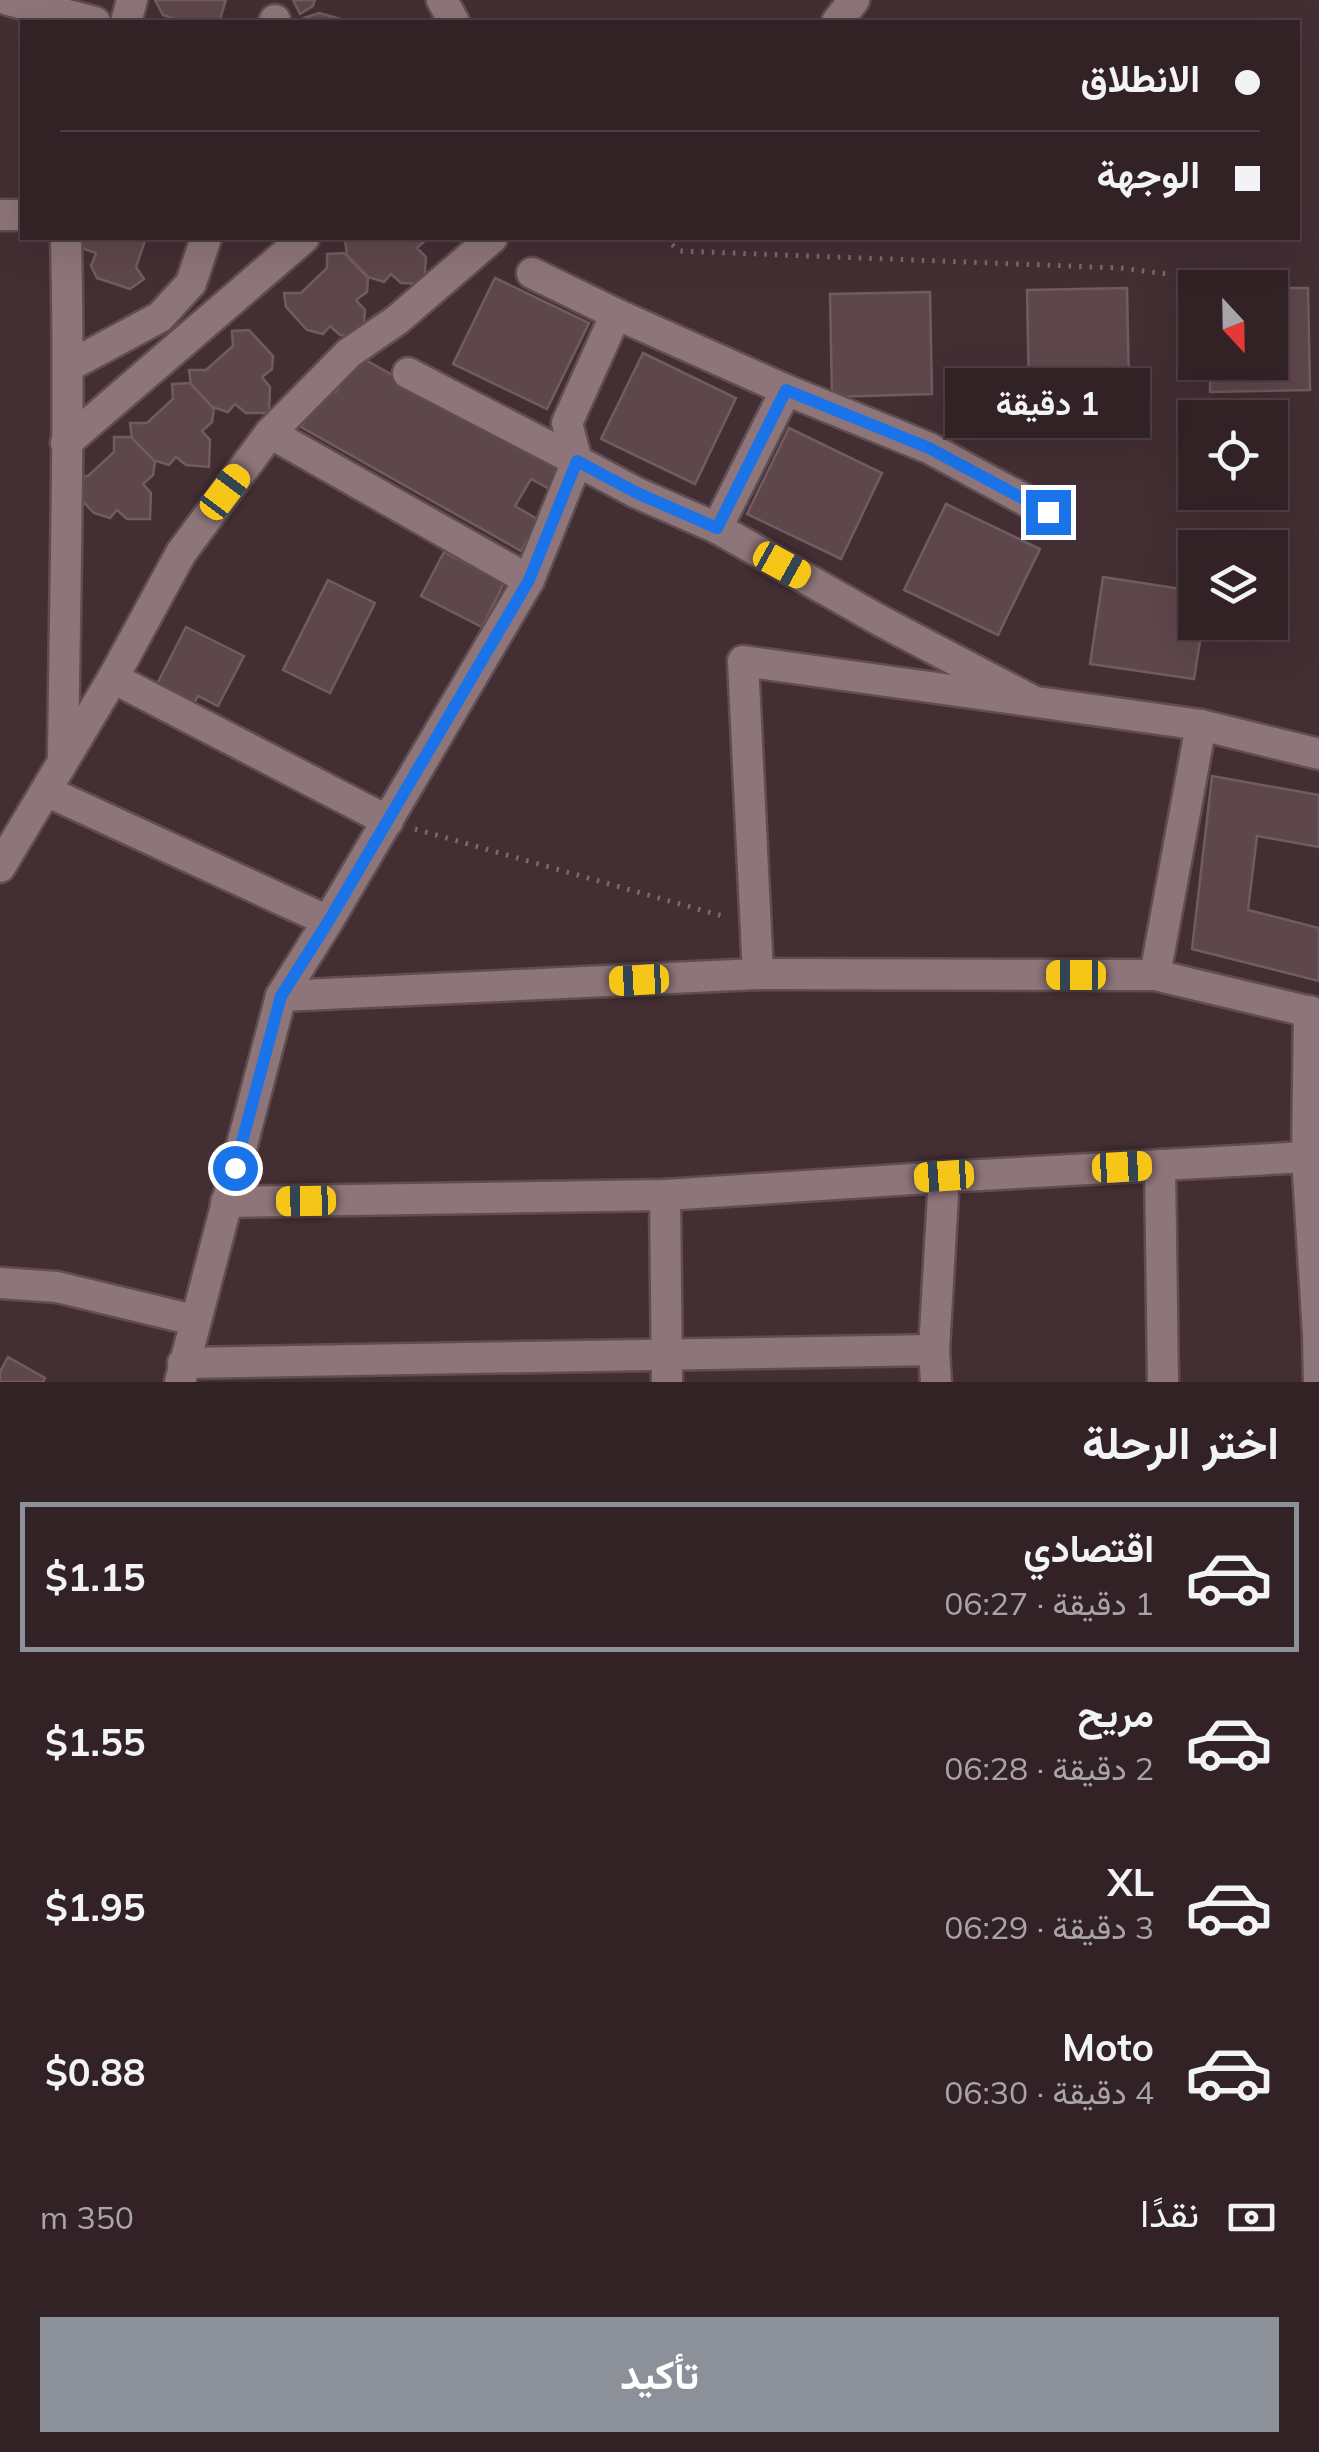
<!DOCTYPE html>
<html lang="ar">
<meta charset="utf-8">
<style>
:root{--surface:#322226;--page:#3d2f32;--text:#f1f3f6;--muted:#a8a4a7;--line:#4d3f43;--accent:#8c9099}
body{margin:0;font-family:Mulish,Vazirmatn,sans-serif;background:var(--page);color:var(--text);direction:rtl;height:100vh;display:flex;flex-direction:column;font-size:38px;white-space:nowrap}
*{box-sizing:border-box;margin:0}
p{font-size:32px;color:var(--muted)}
.icon{flex:none;width:55px;height:55px;fill:none;stroke:currentColor;stroke-width:2;stroke-linecap:round;stroke-linejoin:round}
.map{position:relative;height:1382px;overflow:hidden;direction:ltr}
.details{display:flex;flex-direction:column;background:var(--surface);flex:1}
.details>*{flex:none}
.guide{position:absolute;left:20px;top:20px;width:1280px;height:220px;border-radius:0px;box-shadow:0 10px 40px #0002,0 0 0 2px var(--line);direction:rtl;display:grid;align-content:center;height:220px;padding:0 40px;background:var(--surface)}
.needle{width:65px;rotate:158deg}
.buttons{position:absolute;left:1178px;top:270px;display:grid;gap:20px}
.buttons a{display:grid;place-items:center;width:110px;height:110px;border-radius:0px;background:var(--surface);box-shadow:0 10px 40px #0002,0 0 0 2px var(--line);font-size:50px}
.end{position:absolute;width:45px;height:45px;margin:-22px;border:12px solid #1a73e8;background:#fff;box-shadow:0 0 0 5px #fff}
.from{border-radius:50%}
.bubble{position:absolute;height:70px;border-radius:0px;background:var(--surface);box-shadow:0 10px 40px #0002,0 0 0 2px var(--line);font-size:32px;font-weight:700;line-height:70px;text-align:center;direction:rtl}
.car{position:absolute;width:30px;height:60px;margin:-30px -15px;border-radius:12px;box-shadow:0 0 8px 2px #0007;background:linear-gradient(#f5c518 24%,#345 0 40%,#f5c518 0 76%,#345 0 86%,#f5c518 0)}
.guide b{display:flex;align-items:center;gap:35px;height:95px;font-size:38px}
.guide b+b{border-top:2px solid var(--line)}
.guide i{width:25px;height:25px;background:var(--text)}
ul{padding:0;list-style:none}
li{display:flex;align-items:center;gap:30px;height:150px;margin:0 20px 15px;padding:0 20px;border:5px solid transparent;border-radius:0px}
li div{flex:1}
li b{display:block;font-size:38px}
li em{font-style:normal;font-weight:700}
li.active{border-color:var(--accent)}
li>.icon{width:90px;height:90px;stroke-width:1.5}
h2{padding:0 40px;font-size:45px;line-height:120px}
.pay{display:flex;align-items:center;gap:25px;height:110px;padding:0 40px;font-size:38px}
.pay p{margin-inline-start:auto}
.cta{display:flex;gap:20px;margin-top:auto;padding:20px 40px}
.cta a{flex:1;height:115px;border-radius:0px;background:var(--accent);color:#fff;font-size:40px;font-weight:700;line-height:115px;text-align:center}
.map>svg:first-child{display:block}
.building{fill:#5e474c;stroke:#725b60;stroke-width:2.5}
.lines{fill:none;stroke-linecap:round;stroke-linejoin:round}
.minor-casing{stroke:#5f4d50;stroke-width:35}
.path{stroke:#7c696d;stroke-width:5;stroke-dasharray:2.5 8;stroke-linecap:butt}
.minor{stroke:#8e757a;stroke-width:30}
.route{stroke:#1a73e8;stroke-width:12}
</style>
<div class="map">
<svg width="1319" height="1382" viewBox="0 0 1319 1382">
<rect width="100%" height="100%" fill="#432e33"/>
<g class="building">
<path d="M155,0H226L219,22H174L175,19L163,15Z"/>
<path d="M293,0H315L313,6L300,14Z"/>
<path d="M319,13L348,21L350,22H307L304,18Z"/>
<path d="M78,238H146L136,267L144,279L130,289L97,278L91,266L96,253L84,249Z"/>
<path d="M366,238H428L417,248L426,257L424,284L401,283L391,274L384,282L368,277L347,255L345,240L362,241Z"/>
<path d="M344,253L368,278L367,292L356,300L365,310L363,336L340,335L330,326L323,334L307,330L286,307L284,293H301L327,268V254Z"/>
<path d="M495,278L589,323L547,409L453,364Z"/>
<path d="M1127,288L1129,391L1029,393L1027,290Z"/>
<path d="M1270,288H1308L1310,390L1210,392V362H1270Z"/>
<path d="M930,292L932,394L832,397L830,294Z"/>
<path d="M249,330L273,356L272,369L262,377L270,387L269,413H246L235,404L228,412L212,407L191,385L189,370H206L233,346L232,331Z"/>
<path d="M643,353L736,398L695,484L601,439Z"/>
<path d="M357,355L566,473L555,492L531,479L515,506L539,520L521,551L301,427L325,385L336,392Z"/>
<path d="M190,383L214,409L212,422L202,431L210,440L209,467L186,465L176,457L169,465L153,460L132,438L130,423H147L173,399L172,384Z"/>
<path d="M789,428L882,473L841,559L747,514Z"/>
<path d="M114,437H131L155,462L153,475L143,484L151,493L150,519H127L117,510L110,518L94,513L73,491L71,476H88L114,452Z"/>
<path d="M946,504L1040,549L998,635L904,590Z"/>
<path d="M444,552L504,583L482,627L421,596Z"/>
<path d="M1103,577L1195,591V622H1203L1194,679L1090,664Z"/>
<path d="M328,580L375,603L330,693L283,670Z"/>
<path d="M186,627L244,656L218,706L198,696L191,709L154,690Z"/>
<path d="M1212,776L1319,795V847L1257,836L1248,910L1319,928V981L1192,949Z"/>
<path d="M8,1357L45,1378L43,1382H0V1372Z"/>
</g>
<g class="lines">
<defs>
<g id="minor">
<path d="M8,0L95,22"/>
<path d="M442,0L454,22"/>
<path d="M126,22L132,0"/>
<path d="M274,22L275,20"/>
<path d="M837,22L854,0"/>
<path d="M0,215H22"/>
<path d="M532,273L616,314L786,390L929,448L1047,512"/>
<path d="M69,366L160,317L191,283L206,238"/>
<path d="M408,373L577,461L567,423L616,314"/>
<path d="M270,433L529,580"/>
<path d="M66,443L304,238"/>
<path d="M717,528L786,390"/>
<path d="M113,678L388,821"/>
<path d="M1201,725L1319,754"/>
<path d="M63,760C65,586 70,411 66,238"/>
<path d="M46,791L328,921"/>
<path d="M0,867L113,678L181,553L270,433L349,353L397,320L492,238"/>
<path d="M758,974L743,661L1201,725L1155,975"/>
<path d="M281,996L758,974L1155,975L1319,1014"/>
<path d="M1309,1011L1307,1157L1318,1334L1319,1382"/>
<path d="M1160,1165L1163,1382"/>
<path d="M665,1195L667,1382"/>
<path d="M226,1202L665,1195L944,1177L1307,1157"/>
<path d="M0,1283L57,1287L194,1320"/>
<path d="M183,1363L934,1350"/>
<path d="M180,1382L281,996L328,921L529,580L577,461L637,493L717,528L879,620L1033,701"/>
<path d="M936,1382L934,1350L944,1177"/>
</g>
</defs>
<use href="#minor" class="minor-casing"/>
<g class="path">
<path d="M664,238L680,251L1121,268L1167,274"/>
<path d="M415,829L726,917"/>
</g>
<use href="#minor" class="minor"/>
</g>
<g class="lines">
<path class="route" d="M235,1168L281,996L328,922L529,580L577,461L637,493L717,528L786,390L929,448L1048,512"/>
</g>
</svg>
<div class="buttons">
<a><svg class="needle" viewBox="-14 -14 28 28"><path d="M0-13l5 13h-10z" fill="#e53935"/><path d="M0 13l5-13h-10z" fill="#a8a4a7"/></svg></a>
<a><svg class="icon" aria-label="locate" viewBox="0 0 24 24"><circle cx="12" cy="12" r="6"/><path d="M12 2v4M12 18v4M2 12h4M18 12h4"/></svg></a>
<a><svg class="icon" aria-label="layers" viewBox="0 0 24 24"><path d="M12 4l9 5-9 5-9-5zM3 14l9 5 9-5"/></svg></a>
</div>
<i class="end from" style="left:235px;top:1168px"></i>
<i class="end" style="left:1048px;top:512px"></i>
<div class="bubble" style="left:945px;top:368px;width:205px">1 دقيقة</div>
<i class="car" style="left:225px;top:492px;rotate:37deg"></i>
<i class="car" style="left:782px;top:565px;rotate:119deg"></i>
<i class="car" style="left:1076px;top:975px;rotate:270deg"></i>
<i class="car" style="left:639px;top:980px;rotate:267deg"></i>
<i class="car" style="left:1122px;top:1167px;rotate:87deg"></i>
<i class="car" style="left:944px;top:1176px;rotate:266deg"></i>
<i class="car" style="left:306px;top:1201px;rotate:269deg"></i>
<div class="guide">
<b><i class="from"></i>الانطلاق</b>
<b><i></i>الوجهة</b>
</div>
</div>
<section class="details">
<h2>اختر الرحلة</h2>
<ul>
<li class="active"><svg class="icon" aria-label="car" viewBox="0 0 24 24"><path d="M5 17H2v-5l4-1 3-4h7l3 4 3 1v5h-3M9 17h6M6 11h13"/><circle cx="7" cy="17" r="2"/><circle cx="17" cy="17" r="2"/></svg><div><b>اقتصادي</b><p>1 دقيقة · 06:27</p></div><em>$1.15</em></li>
<li><svg class="icon" aria-label="car" viewBox="0 0 24 24"><path d="M5 17H2v-5l4-1 3-4h7l3 4 3 1v5h-3M9 17h6M6 11h13"/><circle cx="7" cy="17" r="2"/><circle cx="17" cy="17" r="2"/></svg><div><b>مريح</b><p>2 دقيقة · 06:28</p></div><em>$1.55</em></li>
<li><svg class="icon" aria-label="car" viewBox="0 0 24 24"><path d="M5 17H2v-5l4-1 3-4h7l3 4 3 1v5h-3M9 17h6M6 11h13"/><circle cx="7" cy="17" r="2"/><circle cx="17" cy="17" r="2"/></svg><div><b>XL</b><p>3 دقيقة · 06:29</p></div><em>$1.95</em></li>
<li><svg class="icon" aria-label="car" viewBox="0 0 24 24"><path d="M5 17H2v-5l4-1 3-4h7l3 4 3 1v5h-3M9 17h6M6 11h13"/><circle cx="7" cy="17" r="2"/><circle cx="17" cy="17" r="2"/></svg><div><b>Moto</b><p>4 دقيقة · 06:30</p></div><em>$0.88</em></li>
</ul>
<div class="pay"><svg class="icon" aria-label="cash" viewBox="0 0 24 24"><path d="M3 7h18v10H3z"/><circle cx="12" cy="12" r="2"/></svg>نقدًا<p>350 m</p></div>
<div class="cta"><a>تأكيد</a></div>
</section>
